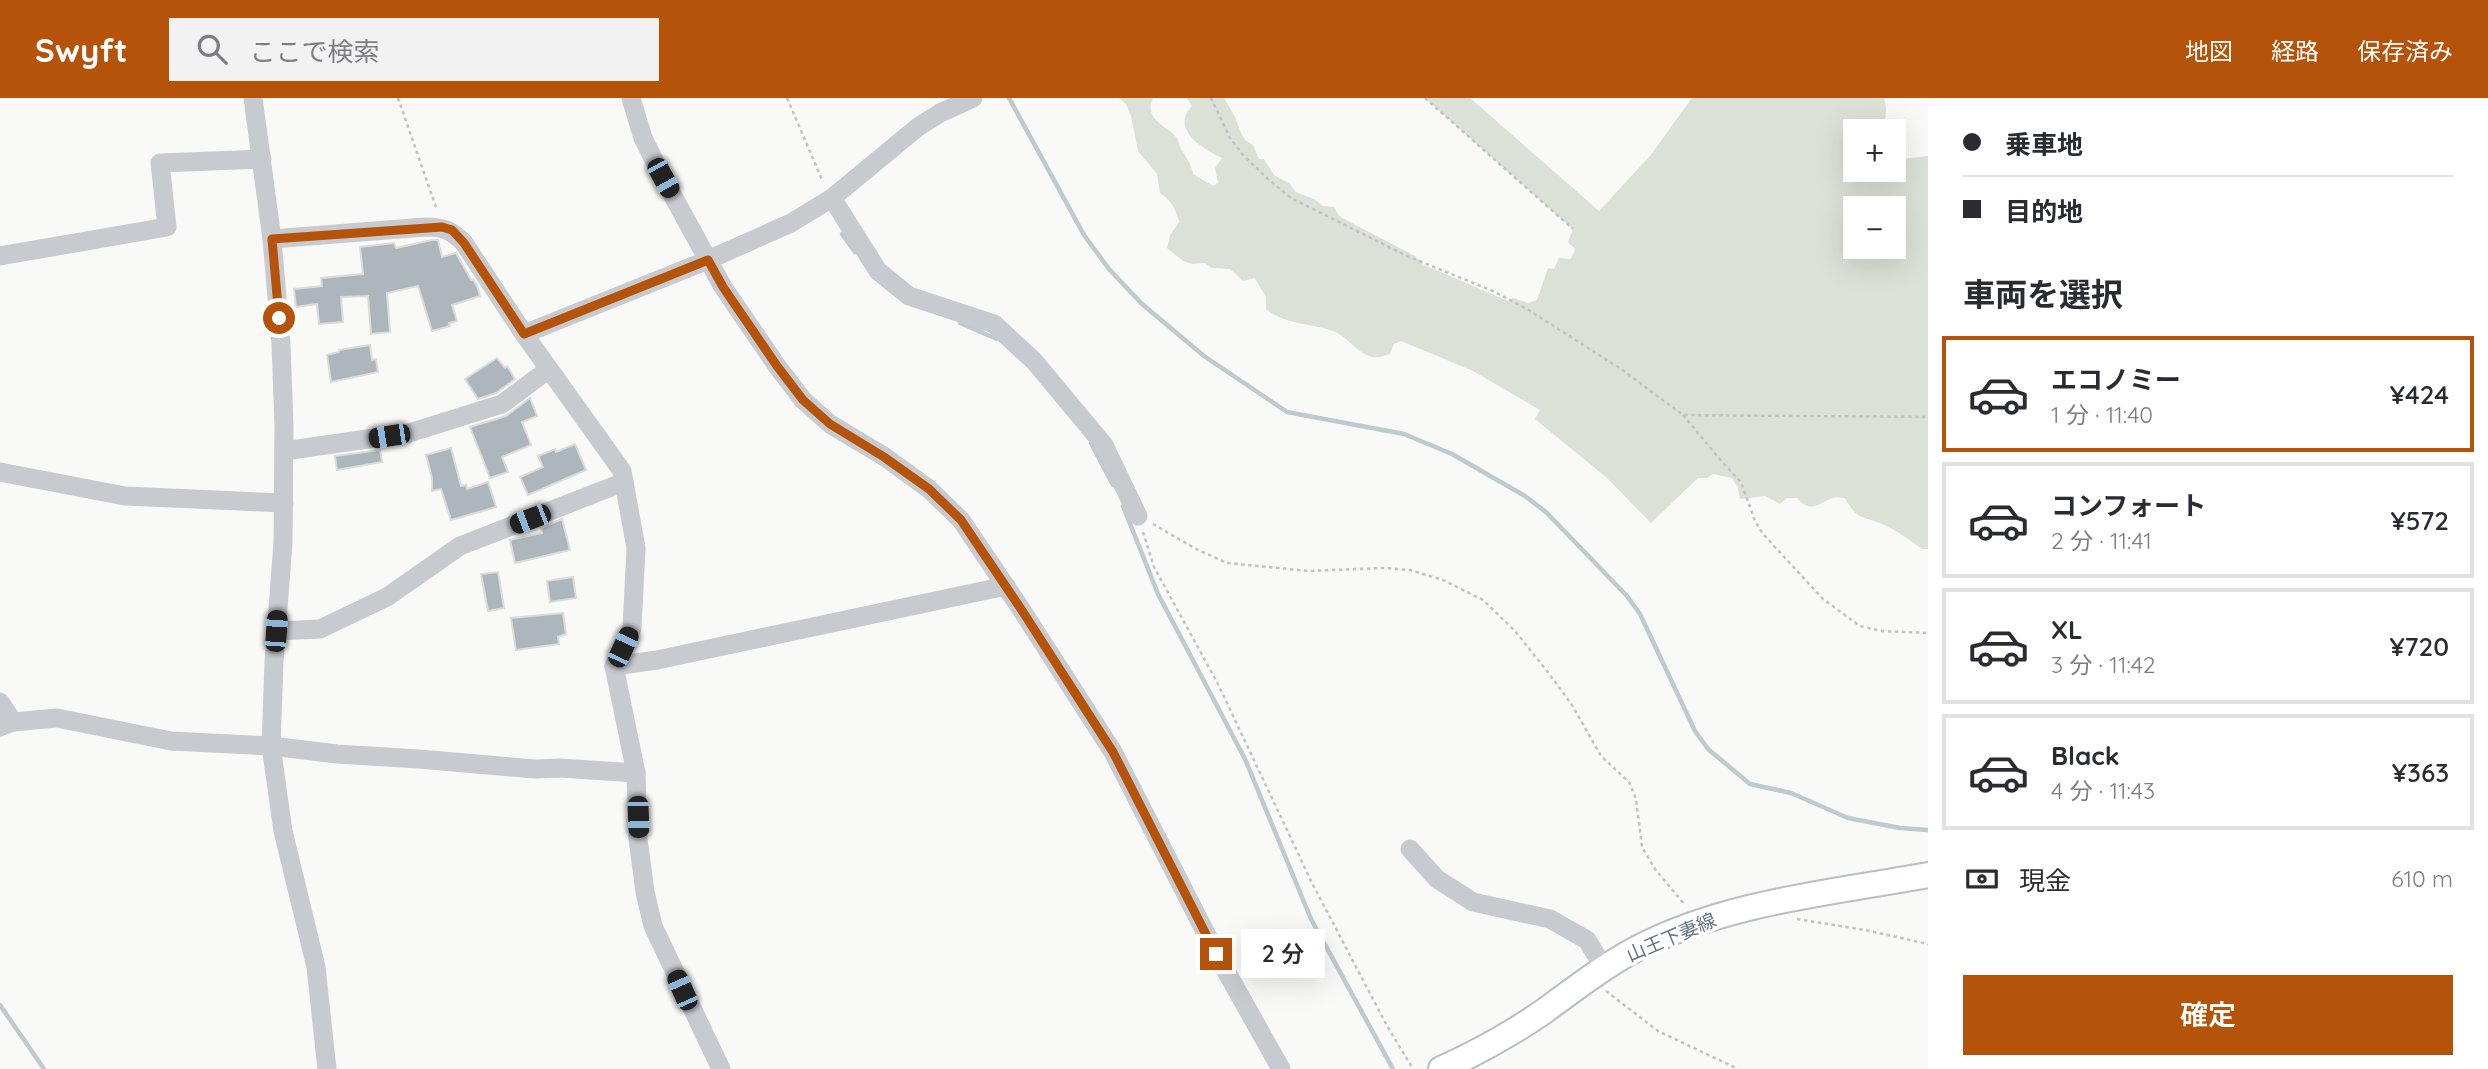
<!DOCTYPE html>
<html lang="ja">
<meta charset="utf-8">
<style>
:root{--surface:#fff;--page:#f2f2f3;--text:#2b2b33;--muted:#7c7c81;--line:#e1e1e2;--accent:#b45309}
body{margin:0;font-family:Quicksand,"Noto Sans JP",sans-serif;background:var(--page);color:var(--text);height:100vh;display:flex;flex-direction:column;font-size:26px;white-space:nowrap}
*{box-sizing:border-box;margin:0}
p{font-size:23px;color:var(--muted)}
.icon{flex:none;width:38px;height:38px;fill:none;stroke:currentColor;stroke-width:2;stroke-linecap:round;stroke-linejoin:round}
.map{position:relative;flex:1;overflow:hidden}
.drawer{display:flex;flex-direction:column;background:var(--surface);width:560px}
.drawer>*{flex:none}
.hud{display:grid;align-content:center;height:154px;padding:0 35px;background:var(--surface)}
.buttons{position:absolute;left:1843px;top:21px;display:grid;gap:14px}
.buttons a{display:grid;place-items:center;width:63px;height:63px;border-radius:0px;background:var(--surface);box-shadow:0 7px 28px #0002;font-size:35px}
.end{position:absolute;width:32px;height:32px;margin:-16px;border:9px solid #b45309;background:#fff;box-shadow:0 0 0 4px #fff}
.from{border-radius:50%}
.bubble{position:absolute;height:49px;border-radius:0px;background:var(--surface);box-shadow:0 7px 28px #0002;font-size:23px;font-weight:600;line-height:49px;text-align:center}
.car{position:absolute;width:21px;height:42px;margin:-21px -10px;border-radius:9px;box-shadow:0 0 5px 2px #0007;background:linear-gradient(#222 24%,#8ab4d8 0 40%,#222 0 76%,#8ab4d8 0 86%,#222 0)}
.hud b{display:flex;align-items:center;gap:24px;height:66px;font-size:26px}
.hud b+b{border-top:2px solid var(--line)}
.hud i{width:18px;height:18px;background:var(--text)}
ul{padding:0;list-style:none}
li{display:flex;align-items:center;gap:21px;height:116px;margin:0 14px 10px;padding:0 21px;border:4px solid var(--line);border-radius:0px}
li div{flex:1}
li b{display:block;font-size:26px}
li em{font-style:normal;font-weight:600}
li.current{border-color:var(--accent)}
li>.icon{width:63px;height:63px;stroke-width:1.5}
h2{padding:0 35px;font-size:32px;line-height:84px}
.pay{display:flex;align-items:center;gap:18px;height:77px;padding:0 35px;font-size:26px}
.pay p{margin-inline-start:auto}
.button{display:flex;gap:14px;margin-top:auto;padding:14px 35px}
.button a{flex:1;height:80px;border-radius:0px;background:var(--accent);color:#fff;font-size:28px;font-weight:600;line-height:80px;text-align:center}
header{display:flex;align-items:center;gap:42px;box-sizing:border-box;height:98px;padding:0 35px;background:var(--accent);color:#fff}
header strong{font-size:33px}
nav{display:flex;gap:38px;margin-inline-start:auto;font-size:24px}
.search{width:490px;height:63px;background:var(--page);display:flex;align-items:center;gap:18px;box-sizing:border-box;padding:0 24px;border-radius:0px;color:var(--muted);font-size:26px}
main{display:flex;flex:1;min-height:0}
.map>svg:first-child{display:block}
.green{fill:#dbe1d7;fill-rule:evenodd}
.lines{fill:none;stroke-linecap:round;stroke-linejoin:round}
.stream{stroke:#bdcace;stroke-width:4.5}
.building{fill:#adb6bc;stroke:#dbdbd9;stroke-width:2}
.major-casing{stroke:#babec2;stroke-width:28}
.path{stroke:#c0c3c5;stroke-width:2.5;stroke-dasharray:3.5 3.5;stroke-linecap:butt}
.minor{stroke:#c7cbcf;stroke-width:19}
.major{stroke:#fff;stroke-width:24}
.route{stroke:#b45309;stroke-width:9}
.labels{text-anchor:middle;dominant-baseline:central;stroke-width:7;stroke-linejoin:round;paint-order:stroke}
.street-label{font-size:19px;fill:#627584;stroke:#fff}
</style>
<header>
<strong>Swyft</strong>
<div class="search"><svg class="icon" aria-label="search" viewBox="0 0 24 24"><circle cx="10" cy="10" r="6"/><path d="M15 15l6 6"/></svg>ここで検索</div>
<nav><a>地図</a><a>経路</a><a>保存済み</a></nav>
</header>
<main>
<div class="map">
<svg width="1928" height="971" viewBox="0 0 1928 971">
<rect width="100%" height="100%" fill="#f9f9f7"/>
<path class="green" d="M1119,0H1153C1143,21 1166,27 1177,40C1179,43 1179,47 1181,51C1186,59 1191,65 1193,76L1213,88L1218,85L1215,70L1222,60C1202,50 1170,31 1192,8L1187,0H1224L1235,19L1241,35L1245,42L1253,47L1259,61H1264L1274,77L1290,86L1296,94L1316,102L1323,108L1334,109L1339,118L1348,123L1415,158L1424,167L1508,203L1513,200L1528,205L1537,202L1548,170L1554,171L1559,160L1571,161L1575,151L1568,144L1573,131L1425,0H1470L1599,113L1650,58L1692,0H1884L1886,10L1885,33H1855V72H1894V62L1928,58V451H1922C1910,442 1898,433 1884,427C1863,417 1858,424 1845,400C1843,400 1835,399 1833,400C1820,404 1811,417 1797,400H1787L1780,406L1765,398L1740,401L1738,390L1732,380L1713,376L1707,380H1698L1651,425L1607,380L1535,321L1540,312L1473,273L1401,243L1394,246L1390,256C1383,258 1377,261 1369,258C1355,253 1347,238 1333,233C1310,225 1285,227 1266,211V199L1255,180L1243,183L1230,171L1212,170L1205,165L1192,166L1183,163L1167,150L1170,137L1179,124C1175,110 1172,103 1160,95L1157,76L1138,53L1131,18L1126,6ZM1855,110H1894V149H1855Z"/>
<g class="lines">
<g class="stream">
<path d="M1009,0L1084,137L1109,171L1142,206L1204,258L1287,314L1404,336L1452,356L1525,398L1546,414L1627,498L1640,516L1695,633L1708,651L1750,686L1791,695L1848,720L1900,730L1928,732"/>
<path d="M842,136L855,154"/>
<path d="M960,225L997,241"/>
<path d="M1091,345L1113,387"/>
<path d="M1123,408L1158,496L1245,661L1311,821L1393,971"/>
<path d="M0,907L44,971"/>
</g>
</g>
<g class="building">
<path d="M432,142H438L442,159L456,155L471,182L473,181L477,188L480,198L452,207L457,223L449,225L450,228L432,233L418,188L387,195L390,234L371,236L368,198L341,199L343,224L319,226L317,206L296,209L294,191L322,188L321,180L363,176L360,149L394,145L396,150Z"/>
<path d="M370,247L372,262L376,261L378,274L331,284L327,257L339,254V252Z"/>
<path d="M497,260L505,270L507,268L515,281L496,295L478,301L465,281Z"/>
<path d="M530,300L537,318L522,324L531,347L502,359L508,374L490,380L470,329L506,318Z"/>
<path d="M575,346L586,372L528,397L520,379L543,369L538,358L555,351L556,354Z"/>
<path d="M451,350L461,388L466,387L467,391L488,384L496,409L451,422L441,391L432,393V380L426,357Z"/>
<path d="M380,352L382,364L337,372L335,358Z"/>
<path d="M562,421L570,452L515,465L510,442L542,435L541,430Z"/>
<path d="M498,474L504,510L488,513L481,476Z"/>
<path d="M573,479L576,500L550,504L547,483Z"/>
<path d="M563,515L566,536L558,539L559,546L516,552L511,520Z"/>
</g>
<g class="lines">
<defs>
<path id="major" d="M1441,971C1477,955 1511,936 1543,914C1573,892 1603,869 1636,851C1725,804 1830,795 1928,777"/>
</defs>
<use href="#major" class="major-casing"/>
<g class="path">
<path d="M398,0L437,112"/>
<path d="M787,0L823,84"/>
<path d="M1211,0L1230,40L1243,57L1268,81L1291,100L1407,158L1493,193L1527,211L1621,271L1683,317L1928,319"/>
<path d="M1425,0L1573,131"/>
<path d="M1683,317L1722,364L1741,384L1755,423L1763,436L1823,501L1860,528L1882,533L1928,535"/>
<path d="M1153,426L1196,451L1227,465L1309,473L1383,470L1410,472L1443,482L1483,502L1515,533L1547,573L1572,607L1601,658L1629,684L1636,701L1642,749L1655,771L1685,807"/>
<path d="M1143,434L1154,469L1218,586L1312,785L1386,926L1413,971"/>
<path d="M1797,821L1865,832L1928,846"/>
<path d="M1606,893L1658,933L1738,971"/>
</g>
<g class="minor">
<path d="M253,0L272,141L281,246L284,328L283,444L274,564L271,648L283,733L316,869L327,971"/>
<path d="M631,0L643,40L663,80L723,189L777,268L803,302L830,326L885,359L929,391L961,422L1021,511L1113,654L1216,855L1281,971"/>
<path d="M832,100L878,173L909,198L994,226L1034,263L1104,347L1138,418"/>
<path d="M272,141L425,129C444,129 451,132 464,145L524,236L622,373L636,450L632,530L614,568L636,675L638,741L645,794L653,828L721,971"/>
<path d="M0,158L167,129L160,65L262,61"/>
<path d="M524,236L708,162L791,125L832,100L918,29L940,15L973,0"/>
<path d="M284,353L409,335L502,306L549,271"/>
<path d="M0,374L125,398L284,405"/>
<path d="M277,533L320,531L387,499L460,448L624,384"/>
<path d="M614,568L657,562L1006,488"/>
<path d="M0,604L13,624"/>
<path d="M0,629L13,624L57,620L171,643L271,648L337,656L419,661L535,671L560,670L636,675"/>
<path d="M1410,751L1437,781L1473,804L1550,821L1587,842L1604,870"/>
</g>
<use href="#major" class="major"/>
</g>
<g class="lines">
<path class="route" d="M279,220L272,141L442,129L452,132L464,145L524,236L708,162L723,189L777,268L803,302L830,326L884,359L929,391L961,422L1021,511L1113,654L1216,856"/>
</g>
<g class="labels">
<g class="street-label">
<text transform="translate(1671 839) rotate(-23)">山王下妻線</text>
</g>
</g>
</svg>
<div class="buttons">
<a>+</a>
<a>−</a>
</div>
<i class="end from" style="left:279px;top:220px"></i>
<i class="end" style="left:1216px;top:856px"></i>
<div class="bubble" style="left:1241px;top:831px;width:84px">2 分</div>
<i class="car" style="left:663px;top:80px;rotate:151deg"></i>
<i class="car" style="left:389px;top:338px;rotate:261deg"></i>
<i class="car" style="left:530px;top:421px;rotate:249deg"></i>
<i class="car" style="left:276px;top:533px;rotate:4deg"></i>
<i class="car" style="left:623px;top:549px;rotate:25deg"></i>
<i class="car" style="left:638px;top:719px;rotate:178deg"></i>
<i class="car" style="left:682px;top:892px;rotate:336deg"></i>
</div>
<section class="drawer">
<div class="hud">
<b><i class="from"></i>乗車地</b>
<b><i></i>目的地</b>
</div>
<h2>車両を選択</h2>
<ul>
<li class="current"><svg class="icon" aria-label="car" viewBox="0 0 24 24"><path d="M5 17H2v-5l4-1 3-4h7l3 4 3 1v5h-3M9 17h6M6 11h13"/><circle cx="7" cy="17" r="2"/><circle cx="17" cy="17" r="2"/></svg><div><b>エコノミー</b><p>1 分 · 11:40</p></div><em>¥424</em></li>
<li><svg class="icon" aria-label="car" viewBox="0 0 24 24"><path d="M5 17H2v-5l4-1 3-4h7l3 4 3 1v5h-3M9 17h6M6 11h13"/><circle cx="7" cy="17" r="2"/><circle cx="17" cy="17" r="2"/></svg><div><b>コンフォート</b><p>2 分 · 11:41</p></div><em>¥572</em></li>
<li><svg class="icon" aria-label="car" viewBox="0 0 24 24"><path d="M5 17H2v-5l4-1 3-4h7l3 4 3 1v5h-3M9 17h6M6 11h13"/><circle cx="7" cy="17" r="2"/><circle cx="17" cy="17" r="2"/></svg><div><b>XL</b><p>3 分 · 11:42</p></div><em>¥720</em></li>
<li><svg class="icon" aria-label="car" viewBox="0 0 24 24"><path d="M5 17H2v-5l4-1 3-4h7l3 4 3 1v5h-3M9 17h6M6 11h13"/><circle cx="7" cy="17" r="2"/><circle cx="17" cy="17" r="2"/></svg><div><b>Black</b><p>4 分 · 11:43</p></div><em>¥363</em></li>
</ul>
<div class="pay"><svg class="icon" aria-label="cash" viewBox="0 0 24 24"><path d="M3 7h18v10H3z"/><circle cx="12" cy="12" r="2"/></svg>現金<p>610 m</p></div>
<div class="button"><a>確定</a></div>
</section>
</main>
